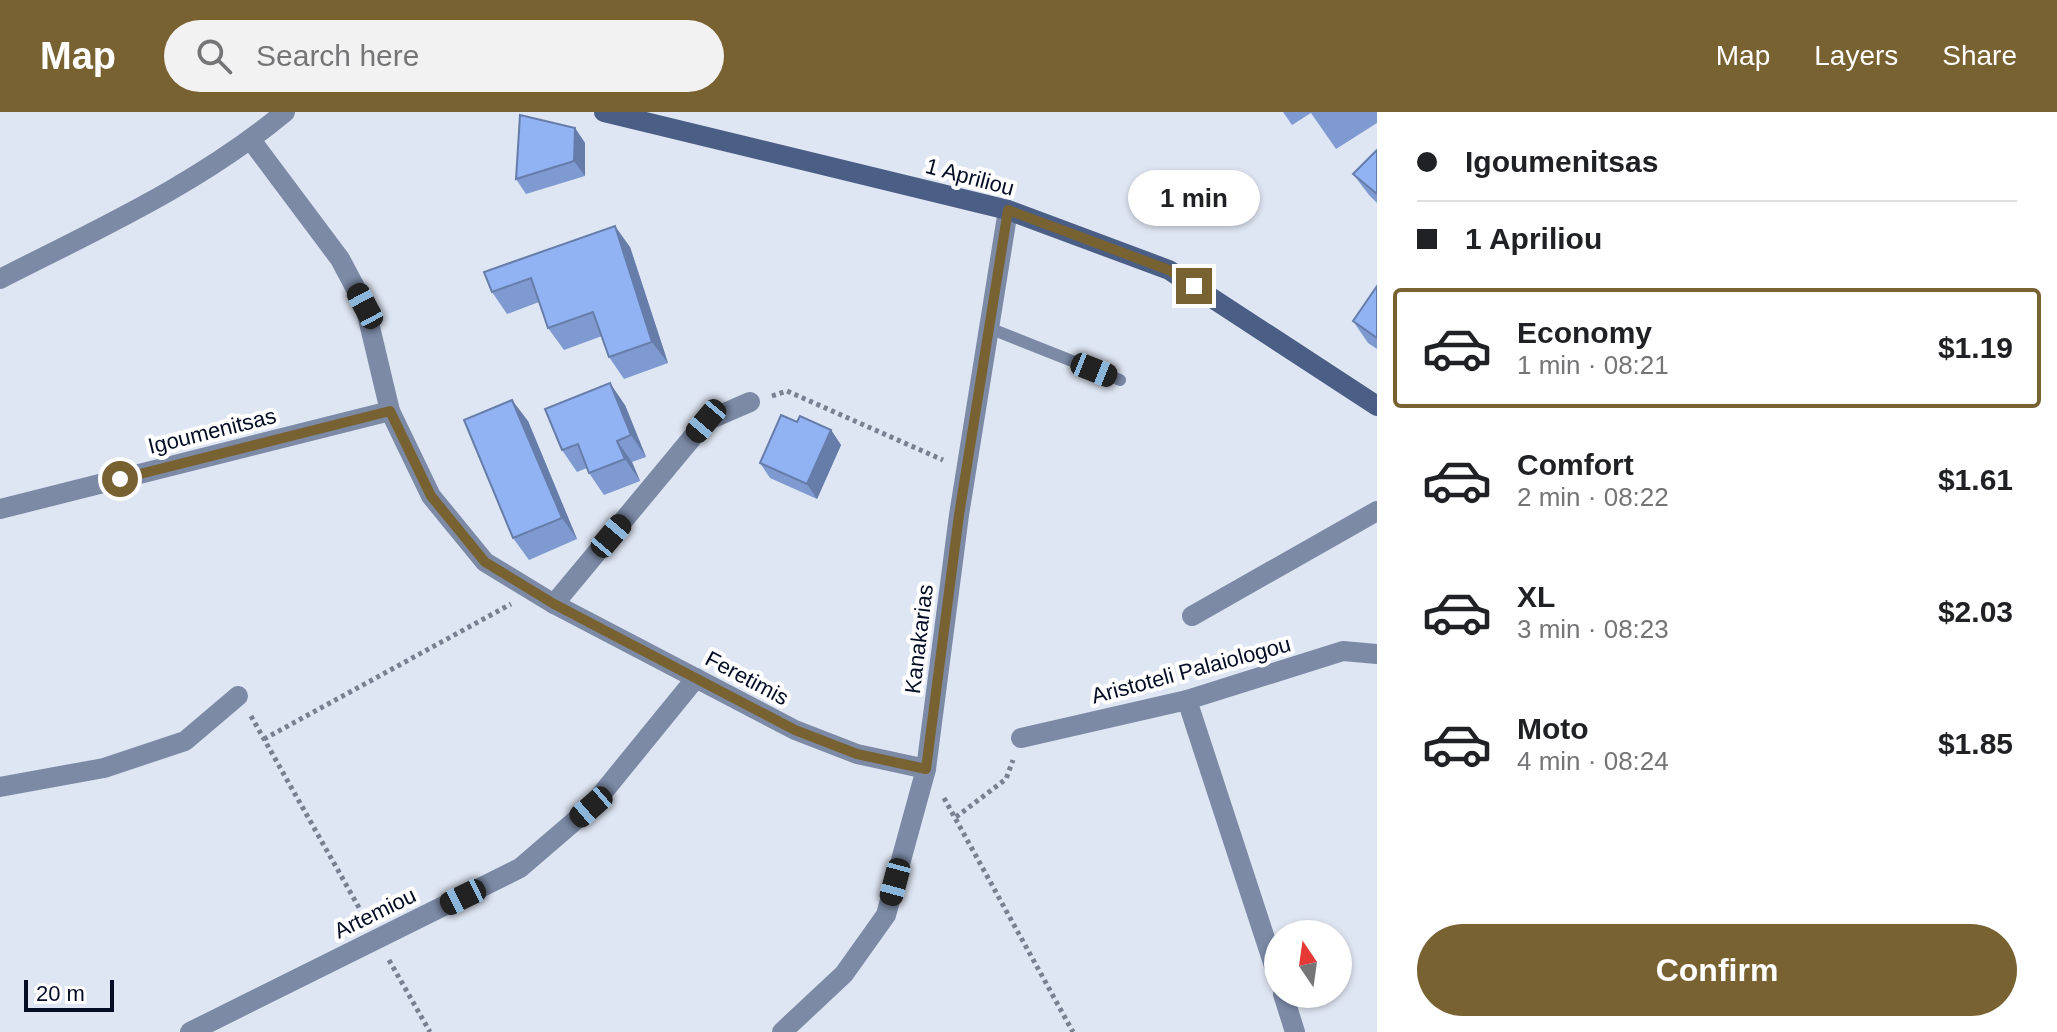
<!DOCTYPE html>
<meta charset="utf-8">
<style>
:root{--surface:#fff;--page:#f2f2f2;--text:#202124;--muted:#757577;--line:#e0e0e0;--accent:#796232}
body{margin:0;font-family:Helvetica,sans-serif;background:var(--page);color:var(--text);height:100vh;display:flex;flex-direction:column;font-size:30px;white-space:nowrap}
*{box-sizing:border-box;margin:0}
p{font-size:26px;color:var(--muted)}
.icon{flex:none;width:44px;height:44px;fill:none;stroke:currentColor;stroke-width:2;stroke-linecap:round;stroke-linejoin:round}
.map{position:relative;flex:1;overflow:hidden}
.side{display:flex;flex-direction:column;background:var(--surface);width:680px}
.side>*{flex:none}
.banner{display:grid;align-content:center;height:176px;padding:0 40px;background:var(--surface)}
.needle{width:52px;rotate:347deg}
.tools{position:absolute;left:1264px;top:808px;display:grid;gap:16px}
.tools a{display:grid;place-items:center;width:88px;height:88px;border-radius:50%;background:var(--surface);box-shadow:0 2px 6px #0004;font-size:40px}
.scale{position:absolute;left:24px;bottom:20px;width:90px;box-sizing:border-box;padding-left:8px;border:4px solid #040d24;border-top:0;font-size:22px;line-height:28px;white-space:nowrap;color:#040d24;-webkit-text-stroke:6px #fff;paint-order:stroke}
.end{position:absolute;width:36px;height:36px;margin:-18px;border:10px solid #796232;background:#fff;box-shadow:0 0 0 4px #fff}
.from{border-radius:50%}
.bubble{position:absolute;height:56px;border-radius:28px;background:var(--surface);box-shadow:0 2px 6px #0004;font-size:26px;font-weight:700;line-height:56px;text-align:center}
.car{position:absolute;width:24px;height:48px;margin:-24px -12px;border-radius:10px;box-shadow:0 0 6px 2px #0007;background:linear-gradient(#222 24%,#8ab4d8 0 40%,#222 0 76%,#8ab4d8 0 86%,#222 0)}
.banner b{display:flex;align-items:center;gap:28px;height:76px;font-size:30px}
.banner b+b{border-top:2px solid var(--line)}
.banner i{width:20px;height:20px;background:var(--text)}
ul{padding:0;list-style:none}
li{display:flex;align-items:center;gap:24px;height:120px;margin:0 16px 12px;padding:0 24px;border:4px solid transparent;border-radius:8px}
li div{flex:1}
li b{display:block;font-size:30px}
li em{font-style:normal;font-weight:700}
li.active{border-color:var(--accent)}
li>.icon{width:72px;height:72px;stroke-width:1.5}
.primary-button{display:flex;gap:16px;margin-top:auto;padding:16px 40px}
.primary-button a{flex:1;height:92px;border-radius:48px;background:var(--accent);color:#fff;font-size:32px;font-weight:700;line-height:92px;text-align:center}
header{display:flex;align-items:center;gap:48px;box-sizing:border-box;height:112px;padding:0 40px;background:var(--accent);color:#fff}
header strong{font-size:38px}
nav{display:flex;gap:44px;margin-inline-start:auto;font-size:28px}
.search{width:560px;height:72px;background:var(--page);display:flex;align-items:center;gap:20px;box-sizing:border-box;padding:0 28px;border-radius:44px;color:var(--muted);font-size:30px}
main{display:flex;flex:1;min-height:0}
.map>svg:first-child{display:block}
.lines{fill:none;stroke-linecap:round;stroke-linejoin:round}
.path{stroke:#788092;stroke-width:5;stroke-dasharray:4 4;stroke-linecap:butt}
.service{stroke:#7c8aa6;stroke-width:12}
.minor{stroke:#7c8aa6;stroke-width:20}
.secondary{stroke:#4b5e86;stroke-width:20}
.wall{fill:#7e9ad1}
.shaded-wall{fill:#667daa}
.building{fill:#92b3f3;stroke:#667daa;stroke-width:2}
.route{stroke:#796232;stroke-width:10}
.labels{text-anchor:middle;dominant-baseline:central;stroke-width:8;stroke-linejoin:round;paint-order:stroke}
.street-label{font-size:22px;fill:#040d24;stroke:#fff}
</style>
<header>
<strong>Map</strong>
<div class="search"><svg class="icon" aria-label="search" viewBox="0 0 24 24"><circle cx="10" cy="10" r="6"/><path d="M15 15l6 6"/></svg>Search here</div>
<nav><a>Map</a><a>Layers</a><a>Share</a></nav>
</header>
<main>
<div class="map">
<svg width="1377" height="920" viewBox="0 0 1377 920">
<rect width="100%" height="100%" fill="#dfe6f3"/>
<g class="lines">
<g class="path">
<path d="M772,284L787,279L943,348"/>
<path d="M251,604L366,808"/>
<path d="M264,627L511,492"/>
<path d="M944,686L1073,920"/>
<path d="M956,705L1006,667L1013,648"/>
<path d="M389,848L430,920"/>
</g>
<path class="service" d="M989,216L1120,268"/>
<g class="minor">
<path d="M251,28L340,147L365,194L390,299L431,384L485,450L554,492L795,618L857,642L926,657"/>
<path d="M0,167C98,117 200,71 285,0"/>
<path d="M0,397L390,299"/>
<path d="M554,492L706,309L750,290"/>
<path d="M1192,504L1377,399"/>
<path d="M1187,588L1278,866"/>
<path d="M1021,626L1187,588L1343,539L1377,542"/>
<path d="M0,675L104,656L185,629L238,584"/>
<path d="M1283,882L1295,920"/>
<path d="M190,920L520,756L591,695L696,566"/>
<path d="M782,920L844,862L886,803L926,657L959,403L1008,98"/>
</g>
<path class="secondary" d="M604,0L1008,98L1169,158L1377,294"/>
</g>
<g class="wall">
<path d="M1283,0H1377V11L1336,37L1311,1L1292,13Z"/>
<path d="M575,16L585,31V64L526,82L516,67Z"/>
<path d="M1377,38V91L1369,83L1353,62Z"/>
<path d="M630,135L668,251L624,267L609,245L602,224L564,238L548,216L539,190L507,202L492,180L484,160Z"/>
<path d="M1377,174V237L1368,231L1353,209Z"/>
<path d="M625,293L646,345L632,350L640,369L604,383L589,361L587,356L577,360L562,338Z"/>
<path d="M528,309L577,427L529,448L513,426Z"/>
<path d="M797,310L831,318L841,333L817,387L770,366L760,351Z"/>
</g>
<g class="shaded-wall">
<path d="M575,16L585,31V64L574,49Z"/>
<path d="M615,114L630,135L668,251L652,230Z"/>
<path d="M610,271L625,293L646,345L631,323Z"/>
<path d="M512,288L528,309L577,427L562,406Z"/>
<path d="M831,318L841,333L817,387L807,372Z"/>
<path d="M617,329L632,350L640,369L625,347Z"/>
</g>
<g class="building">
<path d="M520,3L575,16L574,49L516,67Z"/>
<path d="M1377,38V82L1353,62Z"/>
<path d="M615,114L652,230L609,245L593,200L548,216L531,166L492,180L484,160Z"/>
<path d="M1377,174V226L1353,209Z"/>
<path d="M610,271L631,323L617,329L625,347L589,361L578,332L562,338L545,297Z"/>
<path d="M512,288L562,406L513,426L464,308Z"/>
<path d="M781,303L797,310L800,304L831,318L807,372L760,351Z"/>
</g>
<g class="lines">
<path class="route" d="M120,367L390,299L431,384L485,450L554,492L795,618L857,642L926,657L959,403L1008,98L1169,158L1194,174"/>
</g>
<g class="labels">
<g class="street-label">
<text transform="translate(970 65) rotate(15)">1 Apriliou</text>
<text transform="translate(212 319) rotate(-14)">Igoumenitsas</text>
<text transform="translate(919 527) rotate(-83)">Kanakarias</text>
<text transform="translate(1191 558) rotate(-15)">Aristoteli Palaiologou</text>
<text transform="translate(747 566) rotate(28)">Feretimis</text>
<text transform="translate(375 801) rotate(-26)">Artemiou</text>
</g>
</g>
</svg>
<div class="tools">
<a><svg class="needle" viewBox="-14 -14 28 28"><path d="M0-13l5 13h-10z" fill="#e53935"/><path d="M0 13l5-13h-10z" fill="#757577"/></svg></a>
</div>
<div class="scale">20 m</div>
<i class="end from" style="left:120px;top:367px"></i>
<i class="end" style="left:1194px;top:174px"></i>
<div class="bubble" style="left:1128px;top:58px;width:132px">1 min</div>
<i class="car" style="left:365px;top:194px;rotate:332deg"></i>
<i class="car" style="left:1094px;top:258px;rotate:112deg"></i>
<i class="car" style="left:706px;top:309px;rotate:220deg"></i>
<i class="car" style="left:611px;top:424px;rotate:40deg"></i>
<i class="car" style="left:591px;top:695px;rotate:229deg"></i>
<i class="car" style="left:895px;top:770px;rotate:195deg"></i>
<i class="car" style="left:463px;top:785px;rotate:244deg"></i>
</div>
<section class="side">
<div class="banner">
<b><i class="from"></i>Igoumenitsas</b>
<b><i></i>1 Apriliou</b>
</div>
<ul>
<li class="active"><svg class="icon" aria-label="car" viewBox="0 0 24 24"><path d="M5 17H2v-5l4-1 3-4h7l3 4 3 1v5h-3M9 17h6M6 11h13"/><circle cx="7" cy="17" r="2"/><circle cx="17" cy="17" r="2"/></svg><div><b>Economy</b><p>1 min · 08:21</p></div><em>$1.19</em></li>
<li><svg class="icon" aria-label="car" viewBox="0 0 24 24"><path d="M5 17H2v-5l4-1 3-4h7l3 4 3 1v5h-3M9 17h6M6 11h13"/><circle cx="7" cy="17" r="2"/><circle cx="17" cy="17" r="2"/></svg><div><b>Comfort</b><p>2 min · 08:22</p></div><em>$1.61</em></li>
<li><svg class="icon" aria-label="car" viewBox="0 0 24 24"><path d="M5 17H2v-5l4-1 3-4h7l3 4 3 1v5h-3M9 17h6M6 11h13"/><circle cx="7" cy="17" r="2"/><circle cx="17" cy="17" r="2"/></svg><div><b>XL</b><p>3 min · 08:23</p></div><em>$2.03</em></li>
<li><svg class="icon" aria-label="car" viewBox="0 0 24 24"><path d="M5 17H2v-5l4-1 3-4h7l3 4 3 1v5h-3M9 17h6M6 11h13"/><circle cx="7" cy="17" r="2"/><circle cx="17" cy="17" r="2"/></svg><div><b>Moto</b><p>4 min · 08:24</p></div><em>$1.85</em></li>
</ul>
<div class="primary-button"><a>Confirm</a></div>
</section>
</main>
